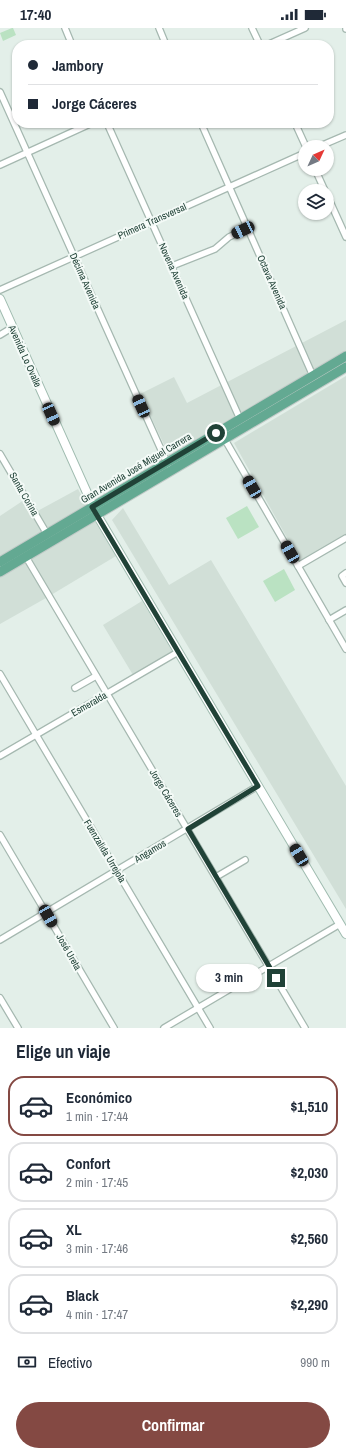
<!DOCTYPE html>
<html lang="es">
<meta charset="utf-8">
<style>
:root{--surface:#fff;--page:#f2f2f3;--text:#1f2937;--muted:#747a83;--line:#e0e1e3;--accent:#844943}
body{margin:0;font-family:"Archivo Narrow",sans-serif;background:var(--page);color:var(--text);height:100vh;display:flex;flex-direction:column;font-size:15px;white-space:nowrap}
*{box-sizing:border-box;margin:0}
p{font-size:13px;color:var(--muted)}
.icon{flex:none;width:22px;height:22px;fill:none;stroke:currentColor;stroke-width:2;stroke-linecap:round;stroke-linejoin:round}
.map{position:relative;height:1000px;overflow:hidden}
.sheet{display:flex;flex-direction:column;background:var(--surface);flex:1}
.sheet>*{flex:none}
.top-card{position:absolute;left:12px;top:12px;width:322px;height:88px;border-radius:16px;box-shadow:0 1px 3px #0004;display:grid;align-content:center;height:88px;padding:0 16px;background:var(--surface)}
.needle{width:26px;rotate:46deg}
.buttons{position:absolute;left:298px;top:112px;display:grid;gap:8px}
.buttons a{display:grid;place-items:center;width:36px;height:36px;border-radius:50%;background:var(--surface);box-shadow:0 1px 3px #0004;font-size:20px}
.end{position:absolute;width:18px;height:18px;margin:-9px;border:5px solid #204237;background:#fff;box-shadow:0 0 0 2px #fff}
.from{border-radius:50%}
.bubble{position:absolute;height:28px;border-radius:14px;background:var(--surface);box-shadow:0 1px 3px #0004;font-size:13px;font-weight:700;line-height:28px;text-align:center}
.car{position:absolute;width:12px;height:24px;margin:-12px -6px;border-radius:5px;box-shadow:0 0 3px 1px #0007;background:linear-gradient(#222 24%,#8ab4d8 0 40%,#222 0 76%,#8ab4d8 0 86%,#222 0)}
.top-card b{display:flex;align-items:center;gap:14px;height:38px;font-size:15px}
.top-card b+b{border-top:1px solid var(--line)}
.top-card i{width:10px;height:10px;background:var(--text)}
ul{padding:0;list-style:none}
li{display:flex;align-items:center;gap:12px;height:60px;margin:0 8px 6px;padding:0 8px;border:2px solid var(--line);border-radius:16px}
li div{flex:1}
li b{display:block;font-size:15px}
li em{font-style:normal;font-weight:700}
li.selected{border-color:var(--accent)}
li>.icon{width:36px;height:36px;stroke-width:1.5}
h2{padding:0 16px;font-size:18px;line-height:48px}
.pay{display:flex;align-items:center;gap:10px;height:44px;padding:0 16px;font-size:15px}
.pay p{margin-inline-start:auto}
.primary-button{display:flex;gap:8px;margin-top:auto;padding:8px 16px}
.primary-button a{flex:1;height:46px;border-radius:24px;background:var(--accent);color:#fff;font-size:16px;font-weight:700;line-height:46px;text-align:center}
.status{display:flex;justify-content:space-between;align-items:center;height:28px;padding:0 20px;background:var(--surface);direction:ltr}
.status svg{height:11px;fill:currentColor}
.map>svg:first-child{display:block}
.built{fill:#d1dfd7}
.green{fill:#bae2c2}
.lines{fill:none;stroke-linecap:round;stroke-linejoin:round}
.minor-casing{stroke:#a5b8b0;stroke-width:8}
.secondary-casing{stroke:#a0bcb0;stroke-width:10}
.primary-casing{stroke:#c1cac7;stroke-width:11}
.minor{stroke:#fff;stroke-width:5.5}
.secondary{stroke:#fff;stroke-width:8}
.primary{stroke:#63a992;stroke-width:9}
.route{stroke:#204237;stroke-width:5}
.labels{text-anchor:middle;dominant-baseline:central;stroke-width:4;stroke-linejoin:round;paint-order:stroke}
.street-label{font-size:10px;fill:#204237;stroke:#f4faf7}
</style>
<div class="status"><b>17:40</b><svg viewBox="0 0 49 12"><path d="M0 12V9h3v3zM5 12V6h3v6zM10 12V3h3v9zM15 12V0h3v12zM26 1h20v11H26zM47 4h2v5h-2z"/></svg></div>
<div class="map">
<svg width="346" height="1000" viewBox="0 0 346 1000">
<rect width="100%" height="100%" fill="#e3efe9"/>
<g class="built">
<path d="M346,292V322L169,427L140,366L174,349L187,375Z"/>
<path d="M346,348V507L300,533L234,415Z"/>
<path d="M78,461L97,497L116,528L46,570L0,596V488L24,472L32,486Z"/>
<path d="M123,480L169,557L211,532L346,758V881L112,492Z"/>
<path d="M142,573L172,623L133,647L103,597Z"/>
</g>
<g class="green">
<path d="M12,0H13L16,7L3,13L0,5Z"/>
<path d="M247,478L259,499L238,511L226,490Z"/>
<path d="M284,541L295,562L275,574L263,553Z"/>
</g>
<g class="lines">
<defs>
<g id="minor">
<path d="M65,0L72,17"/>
<path d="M159,0L166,17"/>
<path d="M252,0L260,17"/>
<path d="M346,0V1"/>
<path d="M267,17L305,0"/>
<path d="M0,64L168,437"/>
<path d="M107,95L240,391"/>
<path d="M201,95L313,348"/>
<path d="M295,95L306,119"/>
<path d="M318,119L346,107"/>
<path d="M0,137L92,95"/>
<path d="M315,141L325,163"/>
<path d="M327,167L346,209"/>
<path d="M172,238L215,221L229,209L248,200"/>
<path d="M0,262L305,125"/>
<path d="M0,307L13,299"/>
<path d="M224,410L346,621"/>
<path d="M0,426L47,506"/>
<path d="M26,529L305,1000"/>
<path d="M298,538L346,510"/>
<path d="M346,545L342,548L346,555"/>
<path d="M329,592L346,582"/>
<path d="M0,646L210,1000"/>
<path d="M75,660L96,648"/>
<path d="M0,728L178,624"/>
<path d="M0,807L114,1000"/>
<path d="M216,849L245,832"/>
<path d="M0,912L258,758"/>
<path d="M0,970L18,1000"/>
<path d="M164,1000L340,896"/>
</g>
<path id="secondary" d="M0,271L97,487L346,906"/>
<g id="primary">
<path d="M0,534L346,328"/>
<path d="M0,544L346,339"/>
</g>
</defs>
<use href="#minor" class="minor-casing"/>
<use href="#secondary" class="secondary-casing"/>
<use href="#primary" class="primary-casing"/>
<use href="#minor" class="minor"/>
<use href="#secondary" class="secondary"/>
<use href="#primary" class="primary"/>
</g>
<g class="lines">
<path class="route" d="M216,405L92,479L258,758L188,801L276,950"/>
</g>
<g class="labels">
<g class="street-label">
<text transform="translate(152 193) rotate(-24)">Primera Transversal</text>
<text transform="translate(174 243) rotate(66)">Novena Avenida</text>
<text transform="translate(85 253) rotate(66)">Décima Avenida</text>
<text transform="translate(272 254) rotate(66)">Octava Avenida</text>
<text transform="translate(25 328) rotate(66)">Avenida Lo Ovalle</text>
<text transform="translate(136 440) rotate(-31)">Gran Avenida José Miguel Carrera</text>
<text transform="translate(24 466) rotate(60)">Santa Corina</text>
<text transform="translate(89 676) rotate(-30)">Esmeralda</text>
<text transform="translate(166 765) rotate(59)">Jorge Cáceres</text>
<text transform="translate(105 823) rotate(59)">Fuenzalida Urrejola</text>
<text transform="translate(150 823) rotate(-31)">Angamos</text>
<text transform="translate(69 924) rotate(60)">José Ureta</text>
</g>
</g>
</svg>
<div class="buttons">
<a><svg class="needle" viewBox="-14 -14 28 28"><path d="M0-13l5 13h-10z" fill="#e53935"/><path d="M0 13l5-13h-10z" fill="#747a83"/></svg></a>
<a><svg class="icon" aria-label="layers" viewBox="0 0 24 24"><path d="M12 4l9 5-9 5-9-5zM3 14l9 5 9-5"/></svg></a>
</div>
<i class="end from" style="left:216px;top:405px"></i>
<i class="end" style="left:276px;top:950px"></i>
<div class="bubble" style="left:196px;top:936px;width:66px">3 min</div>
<i class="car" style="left:243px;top:202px;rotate:245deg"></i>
<i class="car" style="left:141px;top:378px;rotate:336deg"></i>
<i class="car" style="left:51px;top:386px;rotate:156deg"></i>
<i class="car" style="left:252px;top:459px;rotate:330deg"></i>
<i class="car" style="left:290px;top:524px;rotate:330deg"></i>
<i class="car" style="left:299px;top:827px;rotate:329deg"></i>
<i class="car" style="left:48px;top:888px;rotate:150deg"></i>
<div class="top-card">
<b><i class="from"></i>Jambory</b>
<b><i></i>Jorge Cáceres</b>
</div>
</div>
<section class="sheet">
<h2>Elige un viaje</h2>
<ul>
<li class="selected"><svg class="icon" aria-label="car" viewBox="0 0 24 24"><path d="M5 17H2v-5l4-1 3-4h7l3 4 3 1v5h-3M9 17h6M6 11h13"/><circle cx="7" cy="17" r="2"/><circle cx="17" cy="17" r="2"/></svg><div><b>Económico</b><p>1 min · 17:44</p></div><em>$1,510</em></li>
<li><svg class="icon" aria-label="car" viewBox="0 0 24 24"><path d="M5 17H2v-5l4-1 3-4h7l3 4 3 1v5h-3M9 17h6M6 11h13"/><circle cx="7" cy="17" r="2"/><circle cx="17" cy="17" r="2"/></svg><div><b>Confort</b><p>2 min · 17:45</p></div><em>$2,030</em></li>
<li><svg class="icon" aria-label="car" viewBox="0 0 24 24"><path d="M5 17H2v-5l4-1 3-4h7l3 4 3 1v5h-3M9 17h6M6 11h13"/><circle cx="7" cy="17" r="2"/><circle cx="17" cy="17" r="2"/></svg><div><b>XL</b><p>3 min · 17:46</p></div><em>$2,560</em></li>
<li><svg class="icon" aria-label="car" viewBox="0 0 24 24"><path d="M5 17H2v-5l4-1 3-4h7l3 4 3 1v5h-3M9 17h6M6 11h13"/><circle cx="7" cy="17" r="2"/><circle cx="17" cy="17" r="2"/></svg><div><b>Black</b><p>4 min · 17:47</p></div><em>$2,290</em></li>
</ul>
<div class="pay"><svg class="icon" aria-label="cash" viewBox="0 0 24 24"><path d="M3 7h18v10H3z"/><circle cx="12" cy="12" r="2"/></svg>Efectivo<p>990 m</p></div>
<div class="primary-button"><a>Confirmar</a></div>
</section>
